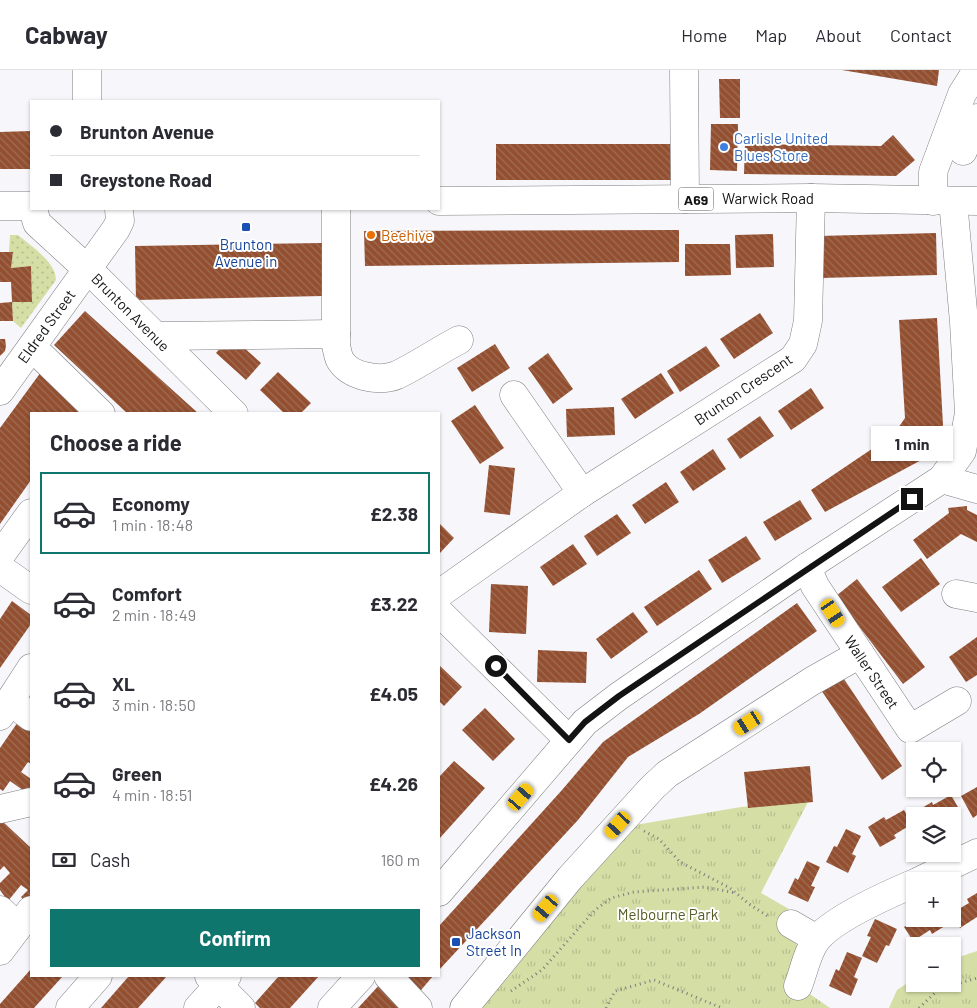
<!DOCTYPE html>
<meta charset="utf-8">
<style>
:root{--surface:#fff;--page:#f7f7f7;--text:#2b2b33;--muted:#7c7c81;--line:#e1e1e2;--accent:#0f766e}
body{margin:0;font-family:Barlow,sans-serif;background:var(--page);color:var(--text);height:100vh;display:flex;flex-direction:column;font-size:19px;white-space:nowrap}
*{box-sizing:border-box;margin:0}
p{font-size:16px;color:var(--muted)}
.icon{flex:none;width:28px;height:28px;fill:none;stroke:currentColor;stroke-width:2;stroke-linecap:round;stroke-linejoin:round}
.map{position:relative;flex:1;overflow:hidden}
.details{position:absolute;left:30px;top:342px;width:410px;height:565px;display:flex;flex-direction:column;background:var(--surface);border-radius:0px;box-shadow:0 1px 4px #0004}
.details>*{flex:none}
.guide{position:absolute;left:30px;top:30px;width:410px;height:110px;border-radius:0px;box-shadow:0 1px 4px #0004;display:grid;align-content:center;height:110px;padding:0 20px;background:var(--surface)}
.fabs{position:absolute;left:906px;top:672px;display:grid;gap:10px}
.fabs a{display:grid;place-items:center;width:55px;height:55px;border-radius:0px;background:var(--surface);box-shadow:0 1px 4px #0004;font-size:25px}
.end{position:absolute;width:22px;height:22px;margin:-11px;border:6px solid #131314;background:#fff;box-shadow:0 0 0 2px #fff}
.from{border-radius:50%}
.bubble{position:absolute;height:35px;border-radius:0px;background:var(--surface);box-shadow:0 1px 4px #0004;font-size:16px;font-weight:700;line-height:35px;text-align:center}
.car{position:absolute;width:15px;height:30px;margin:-15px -8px;border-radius:6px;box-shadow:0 0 4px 1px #0007;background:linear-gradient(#f5c518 24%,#345 0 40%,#f5c518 0 76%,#345 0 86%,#f5c518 0)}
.guide b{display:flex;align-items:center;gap:18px;height:48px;font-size:19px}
.guide b+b{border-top:1px solid var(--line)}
.guide i{width:12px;height:12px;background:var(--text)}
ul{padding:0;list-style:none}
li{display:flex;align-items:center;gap:15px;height:82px;margin:0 10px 8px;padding:0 10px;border:2px solid transparent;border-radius:0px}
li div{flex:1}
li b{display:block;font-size:19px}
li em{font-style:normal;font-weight:700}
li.active{border-color:var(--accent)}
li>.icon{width:45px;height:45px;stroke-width:1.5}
h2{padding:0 20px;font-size:22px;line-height:60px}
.pay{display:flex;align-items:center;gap:12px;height:55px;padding:0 20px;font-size:19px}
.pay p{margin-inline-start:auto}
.cta{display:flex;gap:10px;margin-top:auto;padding:10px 20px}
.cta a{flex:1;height:58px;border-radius:0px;background:var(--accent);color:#fff;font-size:20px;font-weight:700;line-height:58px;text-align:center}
header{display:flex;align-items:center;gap:30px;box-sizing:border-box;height:70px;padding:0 25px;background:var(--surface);border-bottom:1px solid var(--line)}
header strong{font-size:24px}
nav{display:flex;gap:28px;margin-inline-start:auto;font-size:18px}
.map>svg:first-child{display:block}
.grass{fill:url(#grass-dots)}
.park{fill:url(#park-tufts)}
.building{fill:url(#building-back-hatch)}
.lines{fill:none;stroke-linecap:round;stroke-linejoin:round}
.minor-casing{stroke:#7e7e81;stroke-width:29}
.major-casing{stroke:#7e7e81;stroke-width:29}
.path{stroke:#7c7c7e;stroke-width:3;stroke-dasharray:1 4;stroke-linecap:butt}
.minor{stroke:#fff;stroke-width:28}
.major{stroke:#fff;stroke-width:28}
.route{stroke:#131314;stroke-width:6}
.shop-dot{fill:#3f7fe0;stroke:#fff;stroke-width:2}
.transit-dot{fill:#1a4fb4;stroke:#fff;stroke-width:2}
.food-dot{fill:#e8710a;stroke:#fff;stroke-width:2}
.labels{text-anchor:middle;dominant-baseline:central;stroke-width:4;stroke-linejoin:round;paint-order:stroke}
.shield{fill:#fff;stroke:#5a5a5a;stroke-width:1}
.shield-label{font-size:14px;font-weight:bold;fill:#131314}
.shop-label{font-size:15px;fill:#366cbe;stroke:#fff;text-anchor:start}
.street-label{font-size:15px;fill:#131314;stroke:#fff}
.food-label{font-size:15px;fill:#c56008;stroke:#fff;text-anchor:start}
.transit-label{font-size:15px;fill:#164399;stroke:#fff}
.park-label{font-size:15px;fill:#555c24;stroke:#fff}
</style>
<header>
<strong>Cabway</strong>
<nav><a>Home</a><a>Map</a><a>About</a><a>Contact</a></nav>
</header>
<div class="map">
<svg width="977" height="938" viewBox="0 0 977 938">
<defs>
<pattern id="grass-dots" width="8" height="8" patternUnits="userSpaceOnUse" patternTransform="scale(1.25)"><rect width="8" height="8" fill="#d5dea5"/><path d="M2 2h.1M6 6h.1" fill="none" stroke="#b6be8d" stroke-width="1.8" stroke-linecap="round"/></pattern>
<pattern id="park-tufts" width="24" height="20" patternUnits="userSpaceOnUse" patternTransform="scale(1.25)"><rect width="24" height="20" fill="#d5dea5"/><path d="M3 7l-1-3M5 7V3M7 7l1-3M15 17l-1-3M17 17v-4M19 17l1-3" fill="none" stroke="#b6be8d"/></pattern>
<pattern id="building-back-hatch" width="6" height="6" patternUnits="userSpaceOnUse" patternTransform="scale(1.25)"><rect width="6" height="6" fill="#934f2f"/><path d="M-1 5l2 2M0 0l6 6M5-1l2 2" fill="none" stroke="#9e6e58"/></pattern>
</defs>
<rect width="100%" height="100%" fill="#f7f7fb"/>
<path class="grass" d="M10,165H18C31,176 56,192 56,210L21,258L13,251L12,232H32L31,196L11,198L13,182H9Z"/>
<g class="park">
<path d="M808,732L761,823L789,839L781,858L797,875L794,913L830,938H469L629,756L741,737Z"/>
<path d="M977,881V938H889L897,920L915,908V914H952L953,889Z"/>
</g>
<g class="building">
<path d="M842,0H939L937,16Z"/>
<path d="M719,9H740V48H720Z"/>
<path d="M711,54H738L737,101L710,100Z"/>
<path d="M31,61V99H0V62Z"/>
<path d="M893,65L915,90L896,106L744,104L745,74L881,76Z"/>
<rect x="496" y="74" width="177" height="36"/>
<path d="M679,160V192L365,196L364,161Z"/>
<path d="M936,163L937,205L820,208L818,166Z"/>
<path d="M773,164L774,197L736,198L735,165Z"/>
<path d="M322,173L323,226L136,230L135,176Z"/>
<path d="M685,174H730L731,205L685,206Z"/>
<path d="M0,182H13L11,198L31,196L32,232H12L11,212H0Z"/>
<path d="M12,232L13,251H0V233Z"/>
<path d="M85,241L199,344H128L54,275Z"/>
<path d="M760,243L773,263L734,289L720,269Z"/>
<path d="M937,248L943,355L925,388L825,442L811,420L894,364L905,348L899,250Z"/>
<path d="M231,266L261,293L246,310L216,283Z"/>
<path d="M0,269H5L6,276L5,281L0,286Z"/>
<path d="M495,274L510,298L472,322L457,298Z"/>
<path d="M706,276L720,296L680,322L667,301Z"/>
<path d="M548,283L573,319L553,334L528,298Z"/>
<path d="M41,302L83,338L78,344H31V410L0,454V358Z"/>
<path d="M278,302L311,333L300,344H285L260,320Z"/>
<path d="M661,303L674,323L635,349L621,329Z"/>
<path d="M811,318L824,338L791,360L778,341Z"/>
<path d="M475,335L504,378L480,394L451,351Z"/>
<path d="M614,337L615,365L567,367L566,339Z"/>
<path d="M760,346L774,366L740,389L727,369Z"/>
<path d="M713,379L726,399L693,421L680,402Z"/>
<path d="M489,395L515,398L510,445L484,442Z"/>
<path d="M666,412L679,432L645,454L632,435Z"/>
<path d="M800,430L812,449L775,471L763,452Z"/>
<path d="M967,436V440L977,445V472L961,464L927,489L913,470L949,443L948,438Z"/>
<path d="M617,444L631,463L597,486L584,466Z"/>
<path d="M439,453L454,468L439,484Z"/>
<path d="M746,466L761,489L722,513L708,490Z"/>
<path d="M573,474L587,494L553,516L540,497Z"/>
<path d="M921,488L940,514L901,542L882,517Z"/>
<path d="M699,500L712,519L657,556L644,537Z"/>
<path d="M857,509L925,597L903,614L836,526Z"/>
<path d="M491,514L528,516L526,564L489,562Z"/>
<path d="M12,531L31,545V554L0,598V549Z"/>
<path d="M797,533L817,561L699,644L628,687L578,750L439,900V856L562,720L603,672Z"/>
<path d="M633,542L648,562L611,589L596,569Z"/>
<path d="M977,567V605L966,612L949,587Z"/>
<path d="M538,580L587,582L586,613L537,612Z"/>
<path d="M439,595L462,617L444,636L439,631Z"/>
<path d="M840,603L902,696L882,710L819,617Z"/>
<path d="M485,638L515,669L493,691L462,660Z"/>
<path d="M20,649L31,657V694L28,692L21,702L31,709V717L27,723L10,711L3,721L0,719V678Z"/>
<path d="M454,691L485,718L439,769V707Z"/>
<path d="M810,696L813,732L748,738L744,702Z"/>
<path d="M977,717V745L973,748L961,726Z"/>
<path d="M951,725L959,739L947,746H918L915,742L932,732L933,735Z"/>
<path d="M904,740L912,754L894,765L896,768L880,777L868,757L884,747L886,750Z"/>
<path d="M0,749L31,778V833L29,836L21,827L28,820L21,815L8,831L0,820V813L10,803L4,796L0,800Z"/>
<path d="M846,759L861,766L852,784L856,786L848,803L826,792L834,776L837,777Z"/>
<path d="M807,791L820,797L811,816L815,817L808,832L788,823L795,808L798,810Z"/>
<path d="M977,823V847L960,858L952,843L969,833L967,829Z"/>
<path d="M875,849L897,859L889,876L886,875L877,893L862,886L871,867L867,866Z"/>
<path d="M918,849H945L948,854L932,864L930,860L913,871L904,857Z"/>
<path d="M847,882L862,888L854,907L858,909L851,926L829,916L836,899L839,901Z"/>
<path d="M31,899V906H63L34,938H0V934Z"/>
<path d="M129,906H167L138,938H101Z"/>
<path d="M279,906H319L290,938H260L255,933Z"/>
<path d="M399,906H433L416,926Z"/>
<path d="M382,912L403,938H358Z"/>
</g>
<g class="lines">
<defs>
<g id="minor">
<path d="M87,0V31"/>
<path d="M684,0L685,129"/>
<path d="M963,81L977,48"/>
<path d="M933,131V102L962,24L977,0"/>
<path d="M33,139L37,153L98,209L234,344"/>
<path d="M336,139V275C337,280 338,286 340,290C350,307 380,312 397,305C418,295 438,281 459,270"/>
<path d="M155,266L336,264"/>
<path d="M32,277L101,344"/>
<path d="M0,321L116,159L120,151L119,139"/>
<path d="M514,325L582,423"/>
<path d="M942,409L977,419"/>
<path d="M0,486L31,443"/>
<path d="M807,497L815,516L910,659L957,631"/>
<path d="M0,498L31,520"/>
<path d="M439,524L582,423L793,289L803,274L808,251L811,128"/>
<path d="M956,524L977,528"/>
<path d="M439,542L569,670"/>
<path d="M10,631L31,647"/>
<path d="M0,646L31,598"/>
<path d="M0,739L31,732"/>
<path d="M919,811L977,783"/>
<path d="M439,822L585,652L619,626L807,497L942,409L962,381L969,343L964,252L953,131"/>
<path d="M0,840L18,857"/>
<path d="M791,854L810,865L818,868"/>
<path d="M0,881L31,840"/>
<path d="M209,906L241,938"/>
<path d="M388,906L418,938"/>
<path d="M798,916C804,901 807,882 817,869C835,848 889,824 915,813"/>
<path d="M70,938L98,906"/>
<path d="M198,938L227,906"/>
<path d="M332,938L361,906"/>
<path d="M464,938L570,808L652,718L667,704L812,611L860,584"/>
</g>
<g id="major">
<path d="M439,131L811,128L977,131"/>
<path d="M0,136H31"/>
</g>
</defs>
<use href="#minor" class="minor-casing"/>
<use href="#major" class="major-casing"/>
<g class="path">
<path d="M644,761L659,769L680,792L730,818L749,834L769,847"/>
<path d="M511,921L542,900L595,840L611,828L634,822L705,817L736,823"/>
<path d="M606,938L615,921L654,910L722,938"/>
<path d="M919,938L939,919L977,908"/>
</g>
<use href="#minor" class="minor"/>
<use href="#major" class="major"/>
</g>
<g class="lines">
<path class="route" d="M496,596L569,670L585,652L619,626L912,429"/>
</g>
<circle class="shop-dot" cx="724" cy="77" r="5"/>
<g class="transit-dot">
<rect x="241" y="152" width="10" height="10" rx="2.5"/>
<rect x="451" y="867" width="10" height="10" rx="2.5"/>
</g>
<circle class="food-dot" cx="371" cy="165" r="5"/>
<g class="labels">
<rect class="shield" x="678.5" y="117.5" width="35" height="23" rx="4"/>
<g class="shield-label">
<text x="696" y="129">A69</text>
</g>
<g class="shop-label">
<text x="734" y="68">Carlisle United<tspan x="734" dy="17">Blues Store</tspan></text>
</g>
<g class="street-label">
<text x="768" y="128">Warwick Road</text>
<text transform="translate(131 242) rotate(45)">Brunton Avenue</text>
<text transform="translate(46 256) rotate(-54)">Eldred Street</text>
<text transform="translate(743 319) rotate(-34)">Brunton Crescent</text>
<text transform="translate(872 602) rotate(56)">Waller Street</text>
</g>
<g class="food-label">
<text x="381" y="165">Beehive</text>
</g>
<g class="transit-label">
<text x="246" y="174">Brunton<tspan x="246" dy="17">Avenue in</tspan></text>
<text x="466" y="863" text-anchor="start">Jackson<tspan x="466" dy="17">Street In</tspan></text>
</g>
<g class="park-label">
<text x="668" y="844">Melbourne Park</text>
</g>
</g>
</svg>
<div class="fabs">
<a><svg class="icon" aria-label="locate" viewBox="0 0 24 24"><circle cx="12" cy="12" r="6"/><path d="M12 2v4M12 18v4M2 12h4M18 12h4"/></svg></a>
<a><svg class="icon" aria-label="layers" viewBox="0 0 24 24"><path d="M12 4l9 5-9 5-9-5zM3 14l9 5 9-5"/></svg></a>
<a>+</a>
<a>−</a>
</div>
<i class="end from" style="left:496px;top:596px"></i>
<i class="end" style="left:912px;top:429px"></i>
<div class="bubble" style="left:871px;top:356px;width:82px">1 min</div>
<i class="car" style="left:833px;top:543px;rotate:147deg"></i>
<i class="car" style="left:748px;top:653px;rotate:237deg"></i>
<i class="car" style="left:521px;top:727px;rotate:41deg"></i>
<i class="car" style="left:618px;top:755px;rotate:222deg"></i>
<i class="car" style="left:546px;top:838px;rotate:220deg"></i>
<div class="guide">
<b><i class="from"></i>Brunton Avenue</b>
<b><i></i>Greystone Road</b>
</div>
<section class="details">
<h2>Choose a ride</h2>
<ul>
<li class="active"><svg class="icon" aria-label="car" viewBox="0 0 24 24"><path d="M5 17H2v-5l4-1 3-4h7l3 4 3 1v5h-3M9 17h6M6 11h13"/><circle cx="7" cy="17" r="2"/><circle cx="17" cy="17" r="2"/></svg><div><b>Economy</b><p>1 min · 18:48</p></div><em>£2.38</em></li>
<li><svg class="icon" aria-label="car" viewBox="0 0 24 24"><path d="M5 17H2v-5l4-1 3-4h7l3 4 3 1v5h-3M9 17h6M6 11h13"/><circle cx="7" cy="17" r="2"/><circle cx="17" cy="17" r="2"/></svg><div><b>Comfort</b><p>2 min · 18:49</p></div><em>£3.22</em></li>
<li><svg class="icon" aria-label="car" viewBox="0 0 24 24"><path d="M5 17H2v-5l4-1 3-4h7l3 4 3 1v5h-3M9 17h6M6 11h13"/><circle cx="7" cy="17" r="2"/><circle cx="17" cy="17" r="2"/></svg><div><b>XL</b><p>3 min · 18:50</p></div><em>£4.05</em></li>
<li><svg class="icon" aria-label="car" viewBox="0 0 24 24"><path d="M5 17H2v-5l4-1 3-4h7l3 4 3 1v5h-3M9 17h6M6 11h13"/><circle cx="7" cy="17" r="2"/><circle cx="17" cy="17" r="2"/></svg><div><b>Green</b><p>4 min · 18:51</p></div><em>£4.26</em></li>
</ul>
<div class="pay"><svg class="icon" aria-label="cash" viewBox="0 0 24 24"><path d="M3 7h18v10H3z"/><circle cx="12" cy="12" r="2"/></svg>Cash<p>160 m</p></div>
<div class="cta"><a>Confirm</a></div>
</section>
</div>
